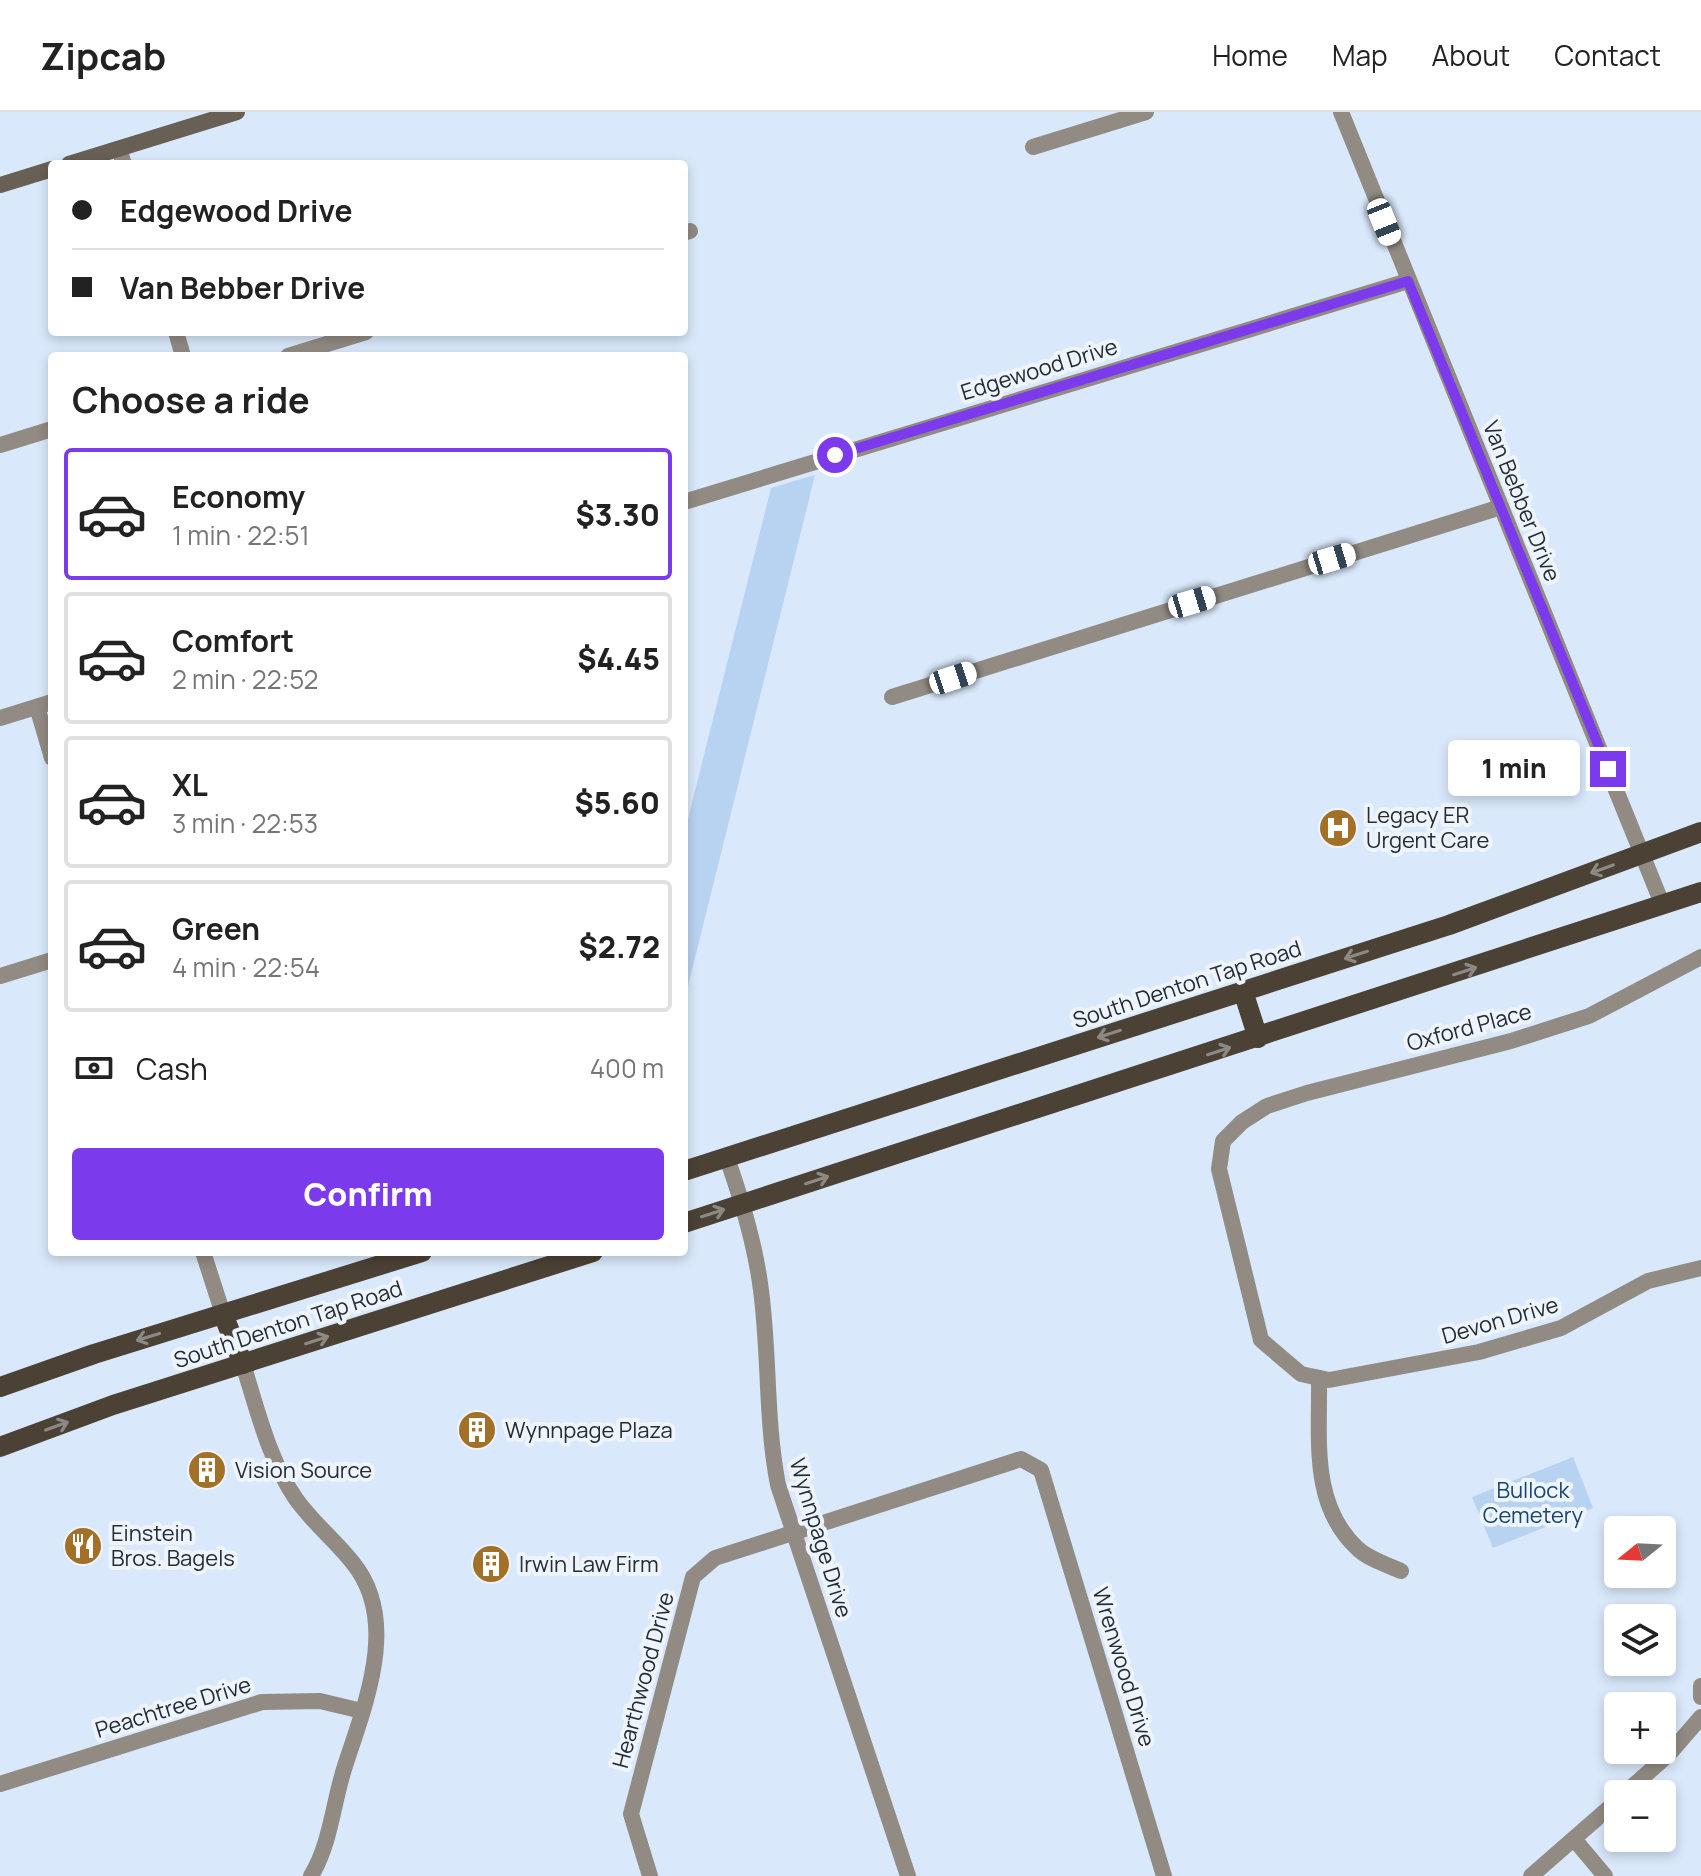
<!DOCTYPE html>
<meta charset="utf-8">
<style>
:root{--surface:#fff;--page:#f6f6f6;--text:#222;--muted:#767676;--line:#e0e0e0;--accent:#7c3aed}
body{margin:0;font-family:Manrope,sans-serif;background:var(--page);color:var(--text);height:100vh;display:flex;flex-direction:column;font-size:30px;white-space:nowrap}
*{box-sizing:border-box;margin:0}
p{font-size:26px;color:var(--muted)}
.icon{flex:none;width:44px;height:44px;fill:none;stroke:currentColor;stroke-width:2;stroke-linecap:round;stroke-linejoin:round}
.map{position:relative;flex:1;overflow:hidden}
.details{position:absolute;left:48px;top:240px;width:640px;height:904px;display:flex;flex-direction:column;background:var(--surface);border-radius:8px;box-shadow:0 4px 12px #0003}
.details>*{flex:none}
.banner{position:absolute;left:48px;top:48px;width:640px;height:176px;border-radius:8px;box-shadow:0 4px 12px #0003;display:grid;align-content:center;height:176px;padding:0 24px;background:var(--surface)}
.needle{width:52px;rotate:252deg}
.controls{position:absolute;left:1604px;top:1404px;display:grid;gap:16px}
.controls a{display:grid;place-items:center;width:72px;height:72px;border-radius:8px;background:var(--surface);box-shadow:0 4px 12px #0003;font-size:40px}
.end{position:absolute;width:36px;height:36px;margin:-18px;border:10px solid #7c3aed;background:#fff;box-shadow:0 0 0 4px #fff}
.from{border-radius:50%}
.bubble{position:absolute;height:56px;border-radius:8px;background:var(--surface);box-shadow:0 4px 12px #0003;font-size:26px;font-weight:800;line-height:56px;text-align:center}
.car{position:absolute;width:24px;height:48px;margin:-24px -12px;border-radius:10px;box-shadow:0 0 6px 2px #0007;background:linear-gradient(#fff 24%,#345 0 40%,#fff 0 76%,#345 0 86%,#fff 0)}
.banner b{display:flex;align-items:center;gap:28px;height:76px;font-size:30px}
.banner b+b{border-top:2px solid var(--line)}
.banner i{width:20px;height:20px;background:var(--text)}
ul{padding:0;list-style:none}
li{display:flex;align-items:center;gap:24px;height:132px;margin:0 16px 12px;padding:0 8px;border:4px solid var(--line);border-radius:8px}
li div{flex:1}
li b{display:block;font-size:30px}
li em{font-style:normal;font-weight:800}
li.current{border-color:var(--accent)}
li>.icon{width:72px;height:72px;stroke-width:1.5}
h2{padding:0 24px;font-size:36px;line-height:96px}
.pay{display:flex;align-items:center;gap:20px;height:88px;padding:0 24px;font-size:30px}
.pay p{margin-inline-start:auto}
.cta{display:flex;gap:16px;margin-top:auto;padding:16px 24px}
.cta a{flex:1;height:92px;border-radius:8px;background:var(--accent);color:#fff;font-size:32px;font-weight:800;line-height:92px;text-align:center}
header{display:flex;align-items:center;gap:48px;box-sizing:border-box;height:112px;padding:0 40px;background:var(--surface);border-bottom:2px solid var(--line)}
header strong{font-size:38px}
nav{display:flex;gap:44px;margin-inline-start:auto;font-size:28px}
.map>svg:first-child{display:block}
.green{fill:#b8d2f1}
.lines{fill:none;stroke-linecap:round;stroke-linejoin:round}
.street{stroke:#918b83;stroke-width:16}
.secondary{stroke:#685f55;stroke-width:16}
.primary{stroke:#4b4135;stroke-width:20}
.oneway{stroke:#8c8985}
.route{stroke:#7c3aed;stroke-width:10}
.labels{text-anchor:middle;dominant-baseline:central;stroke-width:8;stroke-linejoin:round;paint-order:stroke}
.street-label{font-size:22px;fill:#262c33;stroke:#eef4fc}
.poi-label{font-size:22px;fill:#262c33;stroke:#eef4fc;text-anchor:start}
.park-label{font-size:22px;fill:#194573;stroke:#eef4fc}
</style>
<header>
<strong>Zipcab</strong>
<nav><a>Home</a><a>Map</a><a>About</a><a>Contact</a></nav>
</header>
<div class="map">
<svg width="1701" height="1764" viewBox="0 0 1701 1764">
<rect width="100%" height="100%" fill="#d9e8fa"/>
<g class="green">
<path d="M815,363L684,890V723L771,376Z"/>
<path d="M1573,1345L1593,1396L1493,1436L1472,1385Z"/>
</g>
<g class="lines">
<g class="street">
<path d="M1341,0L1663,794"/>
<path d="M1033,35L1146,0"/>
<path d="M119,37L124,52"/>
<path d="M684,121L690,119"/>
<path d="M176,220L183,244"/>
<path d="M288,244L366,220"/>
<path d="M0,333L52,317"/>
<path d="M684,390L1408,169"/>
<path d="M892,585L1501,395"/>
<path d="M37,595L52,646"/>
<path d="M0,606L52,590"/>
<path d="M1701,845L1589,904L1511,929L1307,981L1267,994L1242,1010L1223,1029L1219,1057L1261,1228L1301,1262L1329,1268L1479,1240L1561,1216L1648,1169L1701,1156"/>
<path d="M0,864L52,848"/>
<path d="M727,1046C741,1086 754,1128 760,1171C770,1238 765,1306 778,1373L908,1764"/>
<path d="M203,1140L223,1202"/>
<path d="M243,1252C257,1297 269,1348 296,1387C313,1411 335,1428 353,1451C400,1509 365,1592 345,1654C333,1690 331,1731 311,1764"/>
<path d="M1319,1266C1320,1326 1310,1392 1357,1436C1368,1447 1388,1453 1401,1459"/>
<path d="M1701,1574V1585"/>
<path d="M0,1672L262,1590L320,1589L362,1599"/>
<path d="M1624,1682L1669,1642L1701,1605"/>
<path d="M1574,1727L1605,1764"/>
<path d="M650,1764L631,1702L693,1465L715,1446L1021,1347L1041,1358L1164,1764"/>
<path d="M1531,1764L1618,1688"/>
</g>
<g class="secondary">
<path d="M69,52L237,0"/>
<path d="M0,73L52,57"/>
</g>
<g class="primary">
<path d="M1243,879L1258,926"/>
<path d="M684,1059L1449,813L1701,720"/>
<path d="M684,1111L1701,780"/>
<path d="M223,1202L243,1252"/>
<path d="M0,1275L94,1242L422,1140"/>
<path d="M0,1335L113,1293L593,1140"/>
</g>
</g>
<defs><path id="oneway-shaft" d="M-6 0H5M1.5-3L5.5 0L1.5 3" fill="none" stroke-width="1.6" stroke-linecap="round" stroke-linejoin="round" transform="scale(2)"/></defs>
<g class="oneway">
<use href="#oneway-shaft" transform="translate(1602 757) rotate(160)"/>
<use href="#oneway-shaft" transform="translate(1356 843) rotate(162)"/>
<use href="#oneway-shaft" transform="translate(1465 859) rotate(-18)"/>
<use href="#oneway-shaft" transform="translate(1109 922) rotate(162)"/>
<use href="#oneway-shaft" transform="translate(1219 939) rotate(-18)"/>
<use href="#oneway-shaft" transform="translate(817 1068) rotate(-18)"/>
<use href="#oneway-shaft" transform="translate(713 1101) rotate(-18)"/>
<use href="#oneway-shaft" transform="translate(148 1225) rotate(163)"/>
<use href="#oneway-shaft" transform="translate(317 1228) rotate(-18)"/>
<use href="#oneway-shaft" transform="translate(57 1314) rotate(-20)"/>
</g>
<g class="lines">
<path class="route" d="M835,343L1408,169L1608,657"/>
</g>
<defs>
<symbol id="hospital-disc" viewBox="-11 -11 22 22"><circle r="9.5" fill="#a27026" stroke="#eef4fc"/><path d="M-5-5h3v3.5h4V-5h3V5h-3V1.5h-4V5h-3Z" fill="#fff"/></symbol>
<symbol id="building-disc" viewBox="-11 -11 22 22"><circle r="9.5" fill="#a27026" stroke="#eef4fc"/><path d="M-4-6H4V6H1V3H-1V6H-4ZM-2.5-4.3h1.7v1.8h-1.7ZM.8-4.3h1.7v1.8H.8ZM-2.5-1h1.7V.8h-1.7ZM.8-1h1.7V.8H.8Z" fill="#fff"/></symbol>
<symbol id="restaurant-disc" viewBox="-11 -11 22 22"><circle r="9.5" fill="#a27026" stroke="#eef4fc"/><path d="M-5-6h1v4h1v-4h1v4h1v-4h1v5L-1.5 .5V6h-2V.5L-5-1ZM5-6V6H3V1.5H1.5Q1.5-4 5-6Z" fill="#fff"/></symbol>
</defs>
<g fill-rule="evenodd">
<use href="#hospital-disc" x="1316" y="694" width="44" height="44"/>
<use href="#building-disc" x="455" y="1296" width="44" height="44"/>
<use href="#building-disc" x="185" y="1336" width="44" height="44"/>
<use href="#restaurant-disc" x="61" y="1412" width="44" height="44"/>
<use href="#building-disc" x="469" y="1430" width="44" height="44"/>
</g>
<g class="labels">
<g class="street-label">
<text transform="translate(1039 257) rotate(-17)">Edgewood Drive</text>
<text transform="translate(1522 389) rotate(68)">Van Bebber Drive</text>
<text transform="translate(1187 872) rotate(-18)">South Denton Tap Road</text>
<text transform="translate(1469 915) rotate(-15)">Oxford Place</text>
<text transform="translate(1500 1208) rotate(-16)">Devon Drive</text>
<text transform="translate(288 1212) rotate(-18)">South Denton Tap Road</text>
<text transform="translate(821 1426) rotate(73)">Wynnpage Drive</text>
<text transform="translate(1124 1555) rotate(73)">Wrenwood Drive</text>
<text transform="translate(643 1568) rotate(-75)">Hearthwood Drive</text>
<text transform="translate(173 1595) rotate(-17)">Peachtree Drive</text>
</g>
<g class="poi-label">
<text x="1366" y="703">Legacy ER<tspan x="1366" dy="25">Urgent Care</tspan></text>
<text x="505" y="1318">Wynnpage Plaza</text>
<text x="235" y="1358">Vision Source</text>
<text x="111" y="1421">Einstein<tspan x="111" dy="25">Bros. Bagels</tspan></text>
<text x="519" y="1452">Irwin Law Firm</text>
</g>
<g class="park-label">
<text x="1533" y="1378">Bullock<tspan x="1533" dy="25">Cemetery</tspan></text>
</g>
</g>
</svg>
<div class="controls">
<a><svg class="needle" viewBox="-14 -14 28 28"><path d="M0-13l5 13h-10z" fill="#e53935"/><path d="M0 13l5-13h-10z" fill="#767676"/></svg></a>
<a><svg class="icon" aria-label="layers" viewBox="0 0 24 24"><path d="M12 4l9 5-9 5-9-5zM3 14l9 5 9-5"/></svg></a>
<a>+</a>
<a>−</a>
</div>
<i class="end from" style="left:835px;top:343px"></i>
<i class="end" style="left:1608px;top:657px"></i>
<div class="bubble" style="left:1448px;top:628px;width:132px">1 min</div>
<i class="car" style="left:1384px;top:110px;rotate:158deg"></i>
<i class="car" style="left:1332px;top:447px;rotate:73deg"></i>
<i class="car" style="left:1192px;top:490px;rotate:73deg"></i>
<i class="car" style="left:953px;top:566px;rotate:72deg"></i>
<div class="banner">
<b><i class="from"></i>Edgewood Drive</b>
<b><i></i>Van Bebber Drive</b>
</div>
<section class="details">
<h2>Choose a ride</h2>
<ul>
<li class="current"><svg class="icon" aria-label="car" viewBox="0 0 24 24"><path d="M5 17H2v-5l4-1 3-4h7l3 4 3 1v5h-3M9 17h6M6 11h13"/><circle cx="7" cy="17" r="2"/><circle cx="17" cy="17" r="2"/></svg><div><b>Economy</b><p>1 min · 22:51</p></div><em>$3.30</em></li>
<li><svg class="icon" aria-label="car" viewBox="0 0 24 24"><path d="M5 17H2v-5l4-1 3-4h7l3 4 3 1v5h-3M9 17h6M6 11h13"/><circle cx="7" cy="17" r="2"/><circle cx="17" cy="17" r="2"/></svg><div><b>Comfort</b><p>2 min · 22:52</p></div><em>$4.45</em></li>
<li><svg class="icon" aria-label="car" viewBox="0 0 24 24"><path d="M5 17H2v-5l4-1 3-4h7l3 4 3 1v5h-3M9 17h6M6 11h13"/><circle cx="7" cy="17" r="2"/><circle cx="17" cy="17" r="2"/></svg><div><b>XL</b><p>3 min · 22:53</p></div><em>$5.60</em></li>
<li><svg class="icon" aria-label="car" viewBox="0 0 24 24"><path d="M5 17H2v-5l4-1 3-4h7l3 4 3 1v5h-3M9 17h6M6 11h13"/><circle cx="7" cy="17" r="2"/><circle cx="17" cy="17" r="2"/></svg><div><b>Green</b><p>4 min · 22:54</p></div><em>$2.72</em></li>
</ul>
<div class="pay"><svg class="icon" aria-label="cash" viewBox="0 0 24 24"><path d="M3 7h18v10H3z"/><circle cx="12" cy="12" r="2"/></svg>Cash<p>400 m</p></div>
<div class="cta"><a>Confirm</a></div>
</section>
</div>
